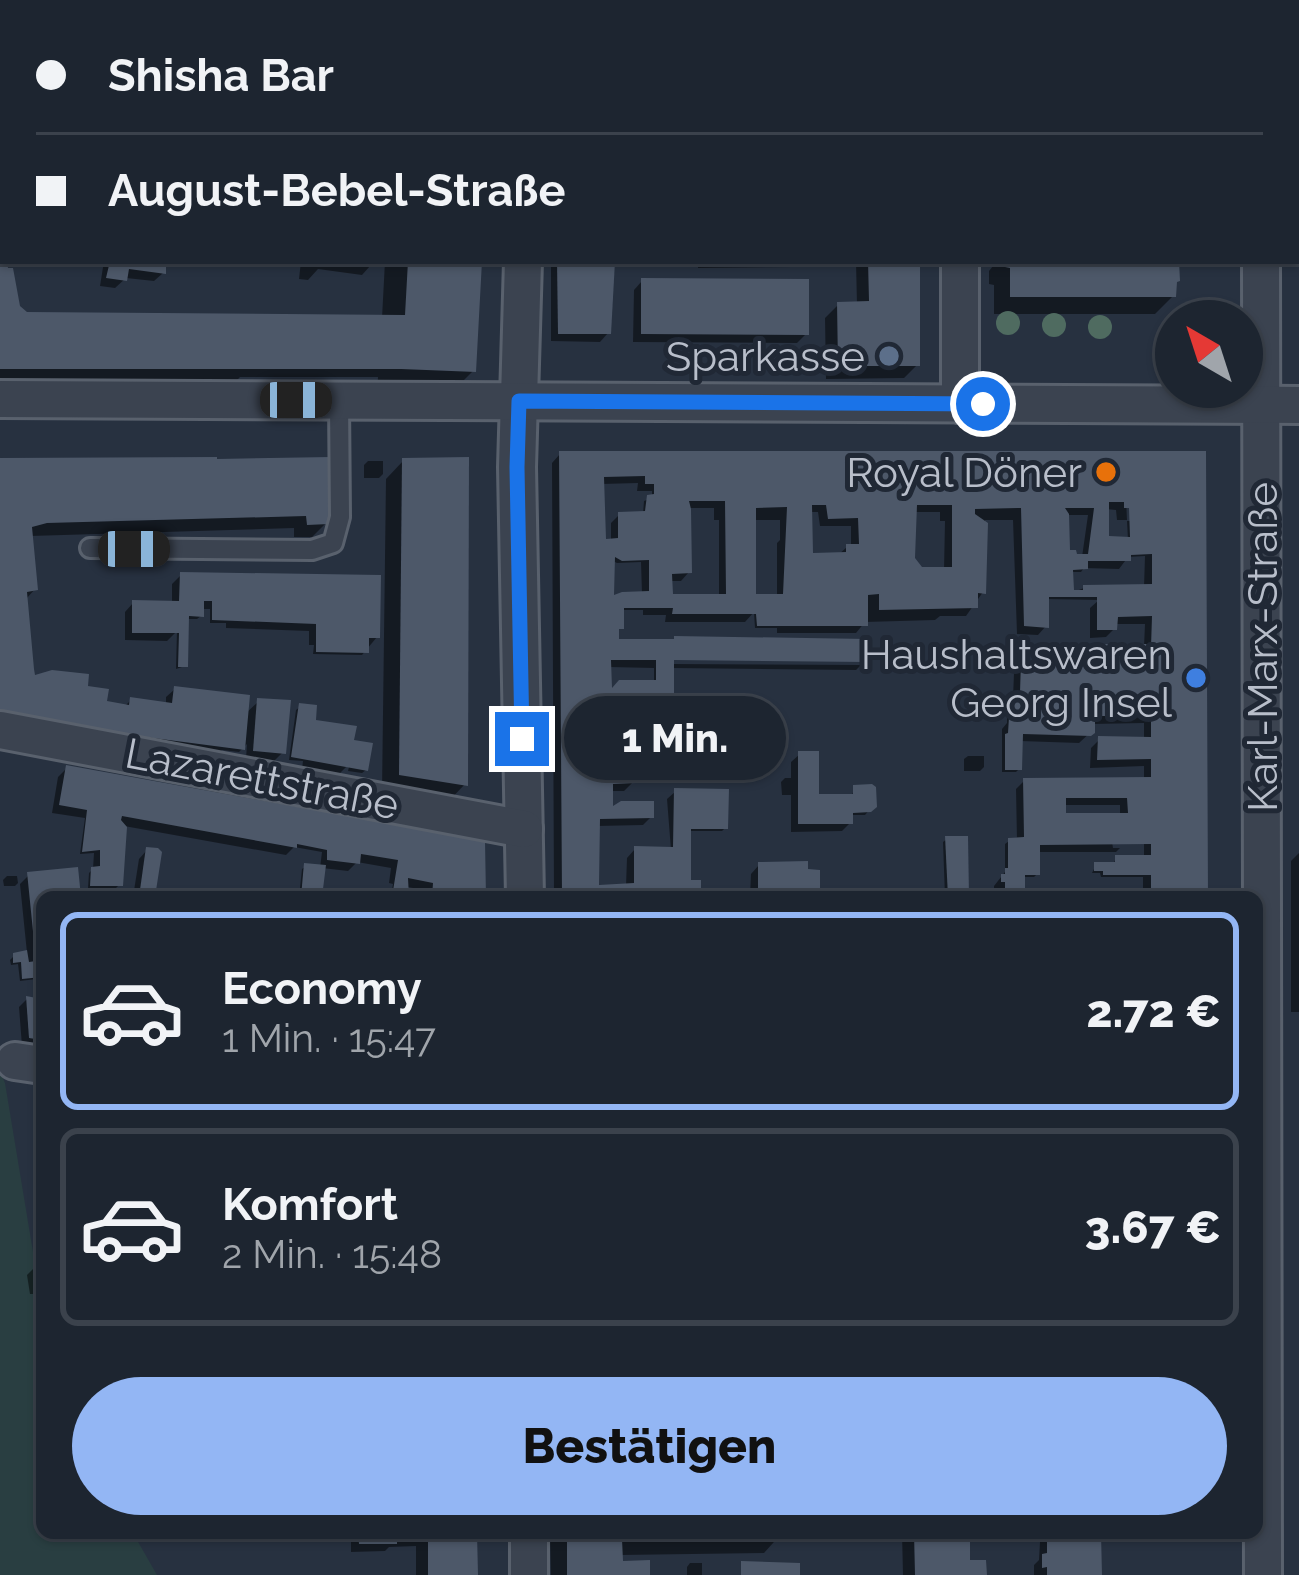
<!DOCTYPE html>
<html lang="de">
<meta charset="utf-8">
<style>
:root{--surface:#1d2530;--page:#2a313c;--text:#f1f3f6;--muted:#a0a5ab;--line:#3b424c;--accent:#93b6f4}
body{margin:0;font-family:Raleway,sans-serif;background:var(--page);color:var(--text);height:100vh;display:flex;flex-direction:column;font-size:45px;white-space:nowrap}
*{box-sizing:border-box;margin:0}
p{font-size:39px;color:var(--muted)}
.icon{flex:none;width:66px;height:66px;fill:none;stroke:currentColor;stroke-width:2;stroke-linecap:round;stroke-linejoin:round}
.map{position:relative;flex:1;overflow:hidden}
.panel{position:absolute;left:36px;top:891px;width:1227px;height:648px;display:flex;flex-direction:column;background:var(--surface);border-radius:18px;box-shadow:0 3px 9px #0004,0 0 0 3px var(--line)}
.panel>*{flex:none}
.top-card{position:absolute;left:0px;top:0px;width:1299px;height:264px;box-shadow:0 3px 9px #0004,0 0 0 3px var(--line);display:grid;align-content:center;height:264px;padding:0 36px;background:var(--surface)}
.needle{width:78px;rotate:321deg}
.controls{position:absolute;left:1155px;top:300px;display:grid;gap:24px}
.controls a{display:grid;place-items:center;width:108px;height:108px;border-radius:50%;background:var(--surface);box-shadow:0 3px 9px #0004,0 0 0 3px var(--line);font-size:60px}
.end{position:absolute;width:54px;height:54px;margin:-27px;border:15px solid #1a73e8;background:#fff;box-shadow:0 0 0 6px #fff}
.from{border-radius:50%}
.bubble{position:absolute;height:84px;border-radius:42px;background:var(--surface);box-shadow:0 3px 9px #0004,0 0 0 3px var(--line);font-size:39px;font-weight:800;line-height:84px;text-align:center}
.car{position:absolute;width:36px;height:72px;margin:-36px -18px;border-radius:15px;box-shadow:0 0 9px 3px #0007;background:linear-gradient(#222 24%,#8ab4d8 0 40%,#222 0 76%,#8ab4d8 0 86%,#222 0)}
.top-card b{display:flex;align-items:center;gap:42px;height:114px;font-size:45px}
.top-card b+b{border-top:3px solid var(--line)}
.top-card i{width:30px;height:30px;background:var(--text)}
ul{padding:21px 0 0;list-style:none}
li{display:flex;align-items:center;gap:36px;height:198px;margin:0 24px 18px;padding:0 12px;border:6px solid var(--line);border-radius:18px}
li div{flex:1}
li b{display:block;font-size:45px}
li em{font-style:normal;font-weight:800}
li.current{border-color:var(--accent)}
li>.icon{width:108px;height:108px;stroke-width:1.5}
.primary-button{display:flex;gap:24px;margin-top:auto;padding:24px 36px}
.primary-button a{flex:1;height:138px;border-radius:72px;background:var(--accent);color:#111;font-size:48px;font-weight:800;line-height:138px;text-align:center}
.map>svg:first-child{display:block}
.green{fill:#293e41}
.shadow{fill:#0007;fill-rule:evenodd}
.building{fill:#4d5869;fill-rule:evenodd}
.lines{fill:none;stroke-linecap:round;stroke-linejoin:round}
.lane-casing{stroke:#59616d;stroke-width:24}
.street-casing{stroke:#59616d;stroke-width:42}
.lane{stroke:#3b4350;stroke-width:18}
.street{stroke:#3b4350;stroke-width:36}
.tree{fill:#4f6b60}
.route{stroke:#1a73e8;stroke-width:15}
.service-dot{fill:#5c6f8a;stroke:#202835;stroke-width:4.5}
.food-dot{fill:#e8710a;stroke:#202835;stroke-width:4.5}
.shop-dot{fill:#3f7fe0;stroke:#202835;stroke-width:4.5}
.labels{text-anchor:middle;dominant-baseline:central;stroke-width:10;stroke-linejoin:round;paint-order:stroke}
.poi-label{font-size:42px;fill:#b8beca;stroke:#202835;text-anchor:end}
.street-label{font-size:42px;fill:#b8beca;stroke:#202835}
</style>
<div class="map">
<svg width="1299" height="1575" viewBox="0 0 1299 1575">
<rect width="100%" height="100%" fill="#273140"/>
<path class="green" d="M0,1072L5,1083L42,1306V1533H133L157,1575H0Z"/>
<g class="shadow">
<path d="M66,0H176L175,3H83Z"/>
<rect x="205" y="0" width="43" height="3"/>
<path d="M286,0H515L514,3H286Z"/>
<path d="M563,0H623L622,3H563Z"/>
<path d="M641,0H688V3H663Z"/>
<path d="M728,0H918V3H725Z"/>
<rect x="1102" y="0" width="62" height="3"/>
<path d="M0,36H3V74L0,77Z"/>
<path d="M0,103L3,104V159L0,170Z"/>
<path d="M0,199H3V261L18,307L26,315L382,318L385,261H479L473,371L448,396L377,394L378,377H240L235,382L149,381L137,393L0,381Z"/>
<path d="M104,261H163V273L154,281L126,278L115,288L100,286Z"/>
<path d="M301,261H371L370,266L362,275L318,269L308,280L299,279Z"/>
<path d="M551,261H611L608,333L600,342L551,341Z"/>
<path d="M698,261H917V365L904,378L826,379L825,318L838,305H857L856,262H798L793,267L698,268Z"/>
<path d="M993,261H1177L1173,296L1155,314H994V285L989,284V271L993,266Z"/>
<path d="M642,281L806,334L797,343L633,342L634,290Z"/>
<path d="M560,454L1124,455L1127,520H1117L1116,510L1106,509V539L1128,540L1127,521H1133L1203,454L1205,897H1143V877H1101L1100,873H1092L1096,865H1113L1116,858H1144V841L1112,842L1113,848H1120L1116,852H1037V874L1034,877H1022V897H998V889H994V886L1005,872V844L1009,841H1017L1016,789L1024,781L1144,780V766L1090,768L1091,748L1100,739L1144,740V723L1092,724V731L1079,743L1020,741L1019,769L1016,772H1002V729L1007,723V704L1013,698L1014,673L1022,664H1067V655L1076,647H1144L1145,624H1114V629L1106,637L1090,638V608L1099,600L1046,599V626L1038,635L1017,634L1013,520H985L983,592L966,616H940L935,620L865,622L856,633H777V628H755L754,612L745,622H665L666,615H643V610H621V627L616,632V642L671,658V664L861,665L856,670L671,668V704L693,766L685,774H669V764H657V708L610,709V762L633,782L624,791H610V812L651,817L643,825L597,826L596,888L626,886L627,858L635,849L671,850L667,799L676,791L725,828L722,831H688V879L698,897H554L552,463ZM638,483L637,491H652V498L644,501L643,514L619,515L611,523V542H604L602,484ZM688,508H714V520H719V597H670V581H681L689,572ZM810,512H818L820,526H851V547H847L838,555L810,556ZM913,512H940V521H945L944,570H920L912,559ZM1066,515H1088L1082,557L1067,553ZM753,520H780V540L777,543V597L753,601ZM1145,556L1144,587L1084,588L1071,593L1070,572H1081L1084,568L1119,569L1128,557ZM611,560L617,563L641,562L642,594L612,599ZM609,667L654,668V683L609,695ZM1063,805H1120V816H1063Z"/>
<path d="M0,460H214L326,523L312,537H294V528L30,536L35,589L27,598L33,679L84,695L103,704L124,707L131,700L166,705V697L175,689L245,714L259,701L283,752L274,761L246,759L247,744L239,752L222,750L217,755L0,732Z"/>
<path d="M368,461H383V474L379,478H364V465Z"/>
<path d="M403,461L465,784L448,802L382,792L386,479Z"/>
<path d="M181,575L377,637L362,655L313,654L314,645H309V631L226,628V623H210V609H201V616L197,619H186L185,666L176,669L177,631L167,641L125,640V612L133,603L172,604V584Z"/>
<path d="M300,707L312,723L351,743L366,770L362,773L348,771L350,763L339,774L302,769L303,761L289,760L296,710Z"/>
<path d="M800,754L816,797H851L855,788L873,806L865,815H850V823L842,831L791,832V795H782L781,782L785,778H791V762Z"/>
<path d="M968,756H984V767L980,771H964V759Z"/>
<path d="M67,768L301,809L482,897H430L431,891L407,887L406,897H391L393,884L389,883L391,868L357,862L348,871L322,868L319,897H299L302,869L306,866L320,868L322,852L294,847L286,855L124,826L120,884L111,893H92V888H88L89,873L93,869L94,853L80,854L85,818L52,813L58,777Z"/>
<path d="M947,839L966,897H945L943,842Z"/>
<path d="M147,850L152,897H133L139,859Z"/>
<path d="M1299,853V1012H1291V861Z"/>
<path d="M759,865L817,897H750L751,874Z"/>
<path d="M29,875L78,897H42V967L36,979L20,981L18,964L11,965L10,960L14,956L27,953L20,884Z"/>
<path d="M7,876H17L18,883L15,886H4L3,880Z"/>
<path d="M27,999L42,1002V1049L22,1046L19,1007Z"/>
<path d="M42,1109V1174L41,1166H35L33,1118Z"/>
<path d="M36,1266H42V1294H30L27,1275Z"/>
<path d="M351,1533H475L476,1575H416V1546L389,1547L385,1551L351,1552Z"/>
<path d="M550,1533H782L764,1553L620,1555V1564L647,1575H551Z"/>
<path d="M902,1533H967V1563L984,1575H903Z"/>
<path d="M992,1533H1099V1575H1034V1565L1039,1560L1040,1542L992,1540Z"/>
<path d="M690,1563H702V1575H687V1567Z"/>
</g>
<g class="building">
<path d="M0,261H7L8,268H13L20,306L27,312L405,315L408,261H482L476,372L401,369H0Z"/>
<path d="M110,261H166V274L129,269L127,281L106,278Z"/>
<path d="M557,261H615L611,334H558Z"/>
<path d="M868,261H920V366H838L837,302L869,301Z"/>
<path d="M1005,261H1179L1180,281L1177,282L1176,297H1010V268L1005,267Z"/>
<path d="M641,278L809,279V335L641,334Z"/>
<path d="M559,451H1206L1208,897H1151V875H1103V871H1094V862H1115V855H1151V844L1040,845V875H1025V897H1005V882H1001V874H1005V868H1008V838L1024,837L1023,778L1151,777V759L1097,760L1098,736L1151,737V716H1095V733L1091,736L1023,734L1022,770H1005V734L1008,733L1009,717H1014V692H1020L1021,661H1075V644H1146L1151,647L1152,616L1118,617L1117,630H1097V597H1049V628L1024,626L1021,508L975,509V514L988,523L986,594L978,593V608L879,610V594L868,595V626H757L756,614H672L673,608H624V629H619V639H674V636L867,639L868,662L674,660V701H696V767H660L659,702H613V759L644,758V767H636V783L613,784V806L621,801H654V818L600,819L599,885L634,883V846L673,847L674,788L729,789L728,829H691V880H701V897H562ZM645,476V484H654V494L647,495L645,511L618,512V538L606,539L604,477ZM689,501H725L726,594H673L672,574L692,573L691,509ZM1109,502H1124V508H1129L1130,537L1109,536ZM812,505H826L828,519L858,518L859,544H846V552L813,553ZM917,505H952V567H922L915,558ZM787,507L783,594H756V508ZM1065,508H1094L1088,554H1077L1076,550H1070L1069,514ZM1152,554V584L1083,585V590H1074L1073,570L1088,569V561H1131V555ZM615,557L622,561L649,560V591L622,592L614,595ZM611,660H656V680H619L612,688ZM1066,798H1127L1128,813H1066Z"/>
<path d="M217,457V459L331,457L332,517H329V524L307,525L306,516L47,523L32,527L38,590L27,592L34,669L35,675L52,670L89,674L88,686L109,689L107,701L129,705L130,697L172,703L174,686L250,695L245,750L0,718V458Z"/>
<path d="M469,457L468,786L399,775L402,458Z"/>
<path d="M180,572L381,575L380,638H369V653L316,652V624L212,620V601H204V617L189,616L188,667H178L179,633H132V600L179,601Z"/>
<path d="M257,698L291,700L286,754L253,751Z"/>
<path d="M299,703L317,705L316,720L357,726L354,740L373,743L368,771L291,757Z"/>
<path d="M798,751H819V794H853V785L872,784L876,787L877,807L871,812L853,813V824H798Z"/>
<path d="M66,765L485,841L486,897H432L433,883L408,878L409,897H392L398,860L361,854L360,864L327,860V850L297,844V848L122,816L121,820L127,827L123,886H90L91,867L100,866V850L82,852L87,810L59,805Z"/>
<path d="M945,836H968L969,897H948Z"/>
<path d="M146,847L158,848L162,852L155,897H139Z"/>
<path d="M808,861V869L820,870V897H798V888L775,889V897H758V862Z"/>
<path d="M304,863L326,865L322,897H301Z"/>
<path d="M78,867L81,897H42V977L22,979L21,962L13,963V953L27,950L29,962L36,961L27,872Z"/>
<path d="M26,996L42,999V1040L29,1038Z"/>
<path d="M358,1533H397V1544H359Z"/>
<path d="M428,1533H477L478,1575H428Z"/>
<path d="M567,1533H767V1537L622,1539L623,1561L650,1560V1575H567Z"/>
<path d="M914,1533H970V1560H986L987,1575H915Z"/>
<path d="M1047,1533H1101L1102,1575H1047V1567L1042,1568V1554L1047,1553Z"/>
<path d="M741,1561L800,1563V1575H741Z"/>
</g>
<g class="lines">
<defs>
<path id="lane" d="M90,548L312,550L333,543L340,517L339,401"/>
<g id="street">
<path d="M1261,0V3"/>
<path d="M546,3V0"/>
<path d="M961,3V0"/>
<path d="M0,5H3"/>
<path d="M523,261L517,467L525,897"/>
<path d="M1261,261L1263,1575"/>
<path d="M0,399L1299,405"/>
<path d="M960,404V261"/>
<path d="M0,730L524,829"/>
<path d="M15,1061L42,1065"/>
<path d="M529,1533V1575"/>
</g>
</defs>
<use href="#lane" class="lane-casing"/>
<use href="#street" class="street-casing"/>
<use href="#lane" class="lane"/>
<use href="#street" class="street"/>
</g>
<g class="tree">
<circle cx="1008" cy="323" r="12"/>
<circle cx="1054" cy="325" r="12"/>
<circle cx="1100" cy="327" r="12"/>
</g>
<g class="lines">
<path class="route" d="M522,739L517,467L519,401L983,404"/>
</g>
<circle class="service-dot" cx="889" cy="356" r="12"/>
<circle class="food-dot" cx="1106" cy="472" r="12"/>
<circle class="shop-dot" cx="1196" cy="678" r="12"/>
<g class="labels">
<g class="poi-label">
<text x="865" y="356">Sparkasse</text>
<text x="1082" y="472">Royal Döner</text>
<text x="1172" y="654">Haushaltswaren<tspan x="1172" dy="48">Georg Insel</tspan></text>
</g>
<g class="street-label">
<text transform="translate(1262 647) rotate(-90)">Karl-Marx-Straße</text>
<text transform="translate(262 779) rotate(11)">Lazarettstraße</text>
</g>
</g>
</svg>
<div class="controls">
<a><svg class="needle" viewBox="-14 -14 28 28"><path d="M0-13l5 13h-10z" fill="#e53935"/><path d="M0 13l5-13h-10z" fill="#a0a5ab"/></svg></a>
</div>
<i class="end from" style="left:983px;top:404px"></i>
<i class="end" style="left:522px;top:739px"></i>
<div class="bubble" style="left:564px;top:696px;width:222px">1 Min.</div>
<i class="car" style="left:296px;top:400px;rotate:90deg"></i>
<i class="car" style="left:134px;top:549px;rotate:90deg"></i>
<div class="top-card">
<b><i class="from"></i>Shisha Bar</b>
<b><i></i>August-Bebel-Straße</b>
</div>
<section class="panel">
<ul>
<li class="current"><svg class="icon" aria-label="car" viewBox="0 0 24 24"><path d="M5 17H2v-5l4-1 3-4h7l3 4 3 1v5h-3M9 17h6M6 11h13"/><circle cx="7" cy="17" r="2"/><circle cx="17" cy="17" r="2"/></svg><div><b>Economy</b><p>1 Min. · 15:47</p></div><em>2.72 €</em></li>
<li><svg class="icon" aria-label="car" viewBox="0 0 24 24"><path d="M5 17H2v-5l4-1 3-4h7l3 4 3 1v5h-3M9 17h6M6 11h13"/><circle cx="7" cy="17" r="2"/><circle cx="17" cy="17" r="2"/></svg><div><b>Komfort</b><p>2 Min. · 15:48</p></div><em>3.67 €</em></li>
</ul>
<div class="primary-button"><a>Bestätigen</a></div>
</section>
</div>
